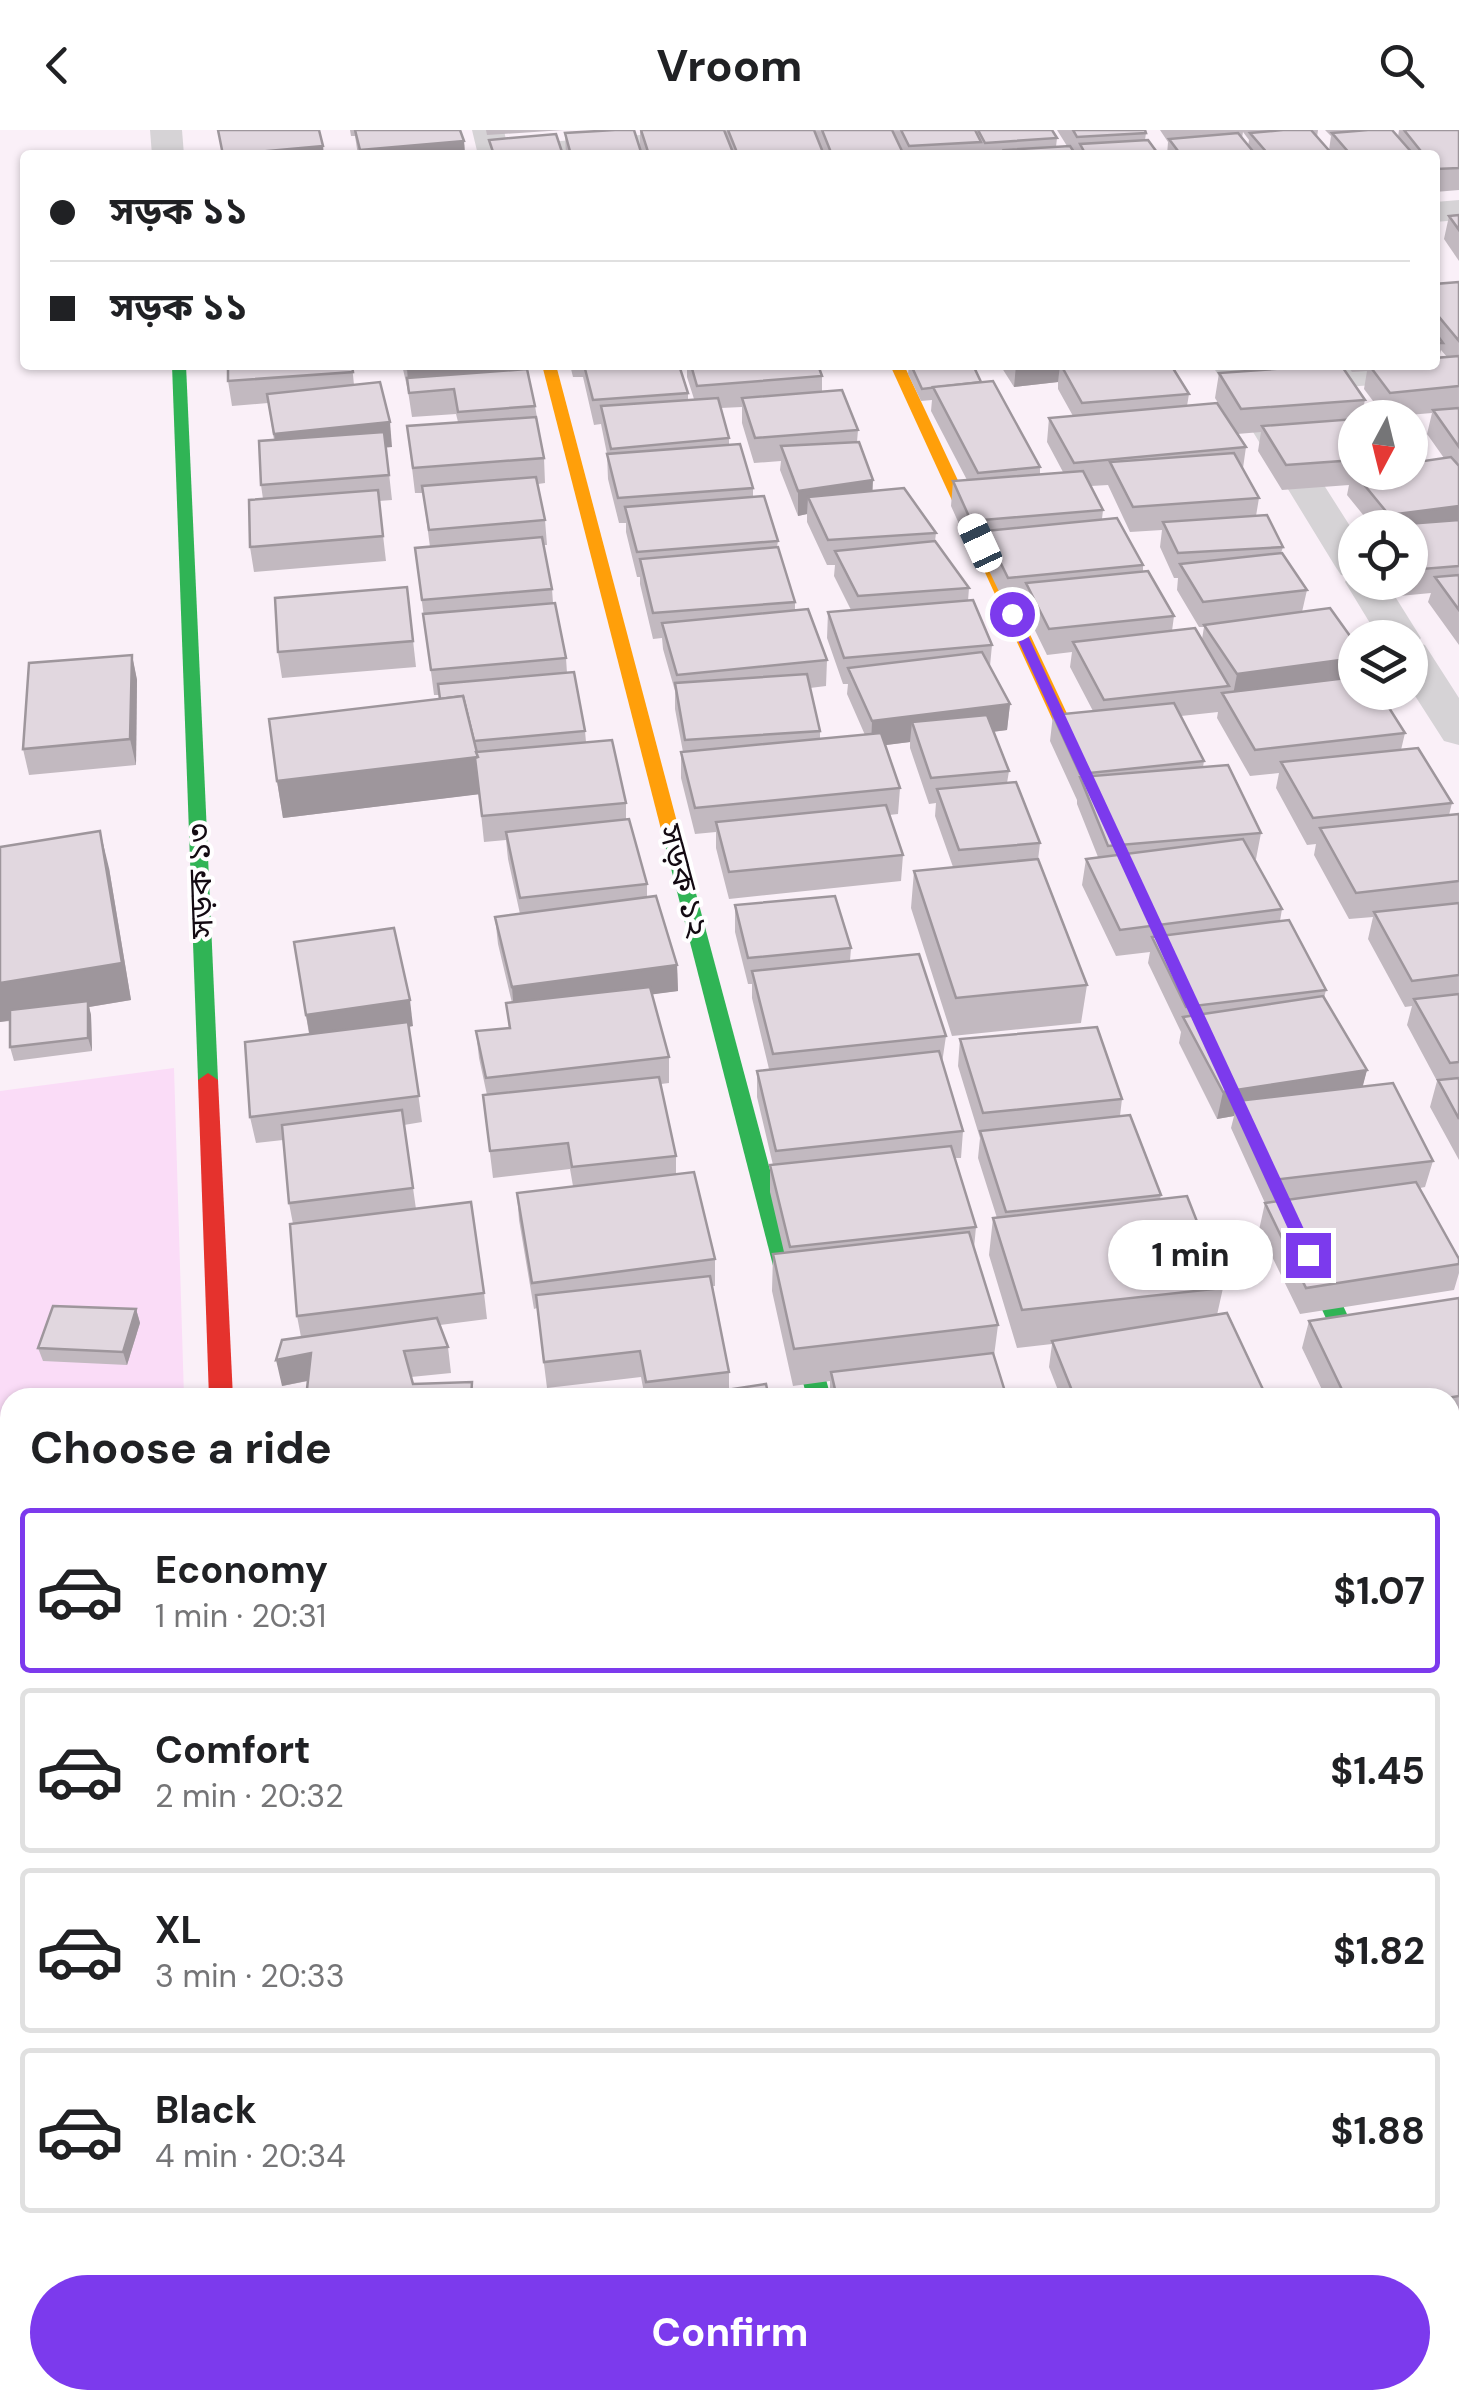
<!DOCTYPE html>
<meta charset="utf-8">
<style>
:root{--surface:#fff;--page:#f2f2f2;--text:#202124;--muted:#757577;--line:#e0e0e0;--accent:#7c3aed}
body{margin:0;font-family:"DM Sans","Noto Sans Bengali",sans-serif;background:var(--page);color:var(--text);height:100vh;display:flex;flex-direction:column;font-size:38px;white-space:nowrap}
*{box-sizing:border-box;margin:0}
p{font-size:32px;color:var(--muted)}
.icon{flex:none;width:55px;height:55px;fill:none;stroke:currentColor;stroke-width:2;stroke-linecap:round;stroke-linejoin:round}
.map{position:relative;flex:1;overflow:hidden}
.drawer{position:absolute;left:0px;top:1258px;width:1460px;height:1022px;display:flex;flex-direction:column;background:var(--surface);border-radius:30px 30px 0 0;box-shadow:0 2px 8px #0004}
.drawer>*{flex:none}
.guide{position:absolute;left:20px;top:20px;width:1420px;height:220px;border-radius:10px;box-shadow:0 2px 8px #0004;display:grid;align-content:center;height:220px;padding:0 30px;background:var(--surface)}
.needle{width:65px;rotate:187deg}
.buttons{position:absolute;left:1338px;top:270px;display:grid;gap:20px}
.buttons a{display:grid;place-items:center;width:90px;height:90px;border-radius:50%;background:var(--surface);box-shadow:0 2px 8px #0004;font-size:50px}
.end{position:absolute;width:45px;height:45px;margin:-22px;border:12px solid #7c3aed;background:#fff;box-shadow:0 0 0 5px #fff}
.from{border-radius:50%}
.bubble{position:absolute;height:70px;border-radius:35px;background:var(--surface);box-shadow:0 2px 8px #0004;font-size:32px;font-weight:700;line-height:70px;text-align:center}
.car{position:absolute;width:30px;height:60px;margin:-30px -15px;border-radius:12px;box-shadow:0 0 8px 2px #0007;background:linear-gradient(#fff 24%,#345 0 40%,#fff 0 76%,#345 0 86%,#fff 0)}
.guide b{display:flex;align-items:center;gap:35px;height:95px;font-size:38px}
.guide b+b{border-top:2px solid var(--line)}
.guide i{width:25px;height:25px;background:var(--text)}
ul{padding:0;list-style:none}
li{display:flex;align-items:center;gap:30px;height:165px;margin:0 20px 15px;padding:0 10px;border:5px solid var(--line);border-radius:10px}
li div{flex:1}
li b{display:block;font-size:38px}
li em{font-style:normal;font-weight:700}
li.active{border-color:var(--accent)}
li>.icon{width:90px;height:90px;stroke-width:1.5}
h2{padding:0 30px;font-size:45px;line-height:120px}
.primary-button{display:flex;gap:20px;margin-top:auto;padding:20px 30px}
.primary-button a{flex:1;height:115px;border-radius:60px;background:var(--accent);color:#fff;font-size:40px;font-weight:700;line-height:115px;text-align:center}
header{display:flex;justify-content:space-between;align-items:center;height:130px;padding:0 30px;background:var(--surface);font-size:45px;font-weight:700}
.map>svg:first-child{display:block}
.green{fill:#fadcf7}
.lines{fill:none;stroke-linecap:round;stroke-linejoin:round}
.street{fill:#d6d3d6;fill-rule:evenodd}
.fast{fill:#30b455;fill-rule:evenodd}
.slow{fill:#ff9f0a;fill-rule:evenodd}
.jam{fill:#e5322d;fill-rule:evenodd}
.wall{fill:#c2b9c0;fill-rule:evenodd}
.shaded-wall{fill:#9e969c}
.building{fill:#e1d7df;stroke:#9e969c;stroke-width:2.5}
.route{fill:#7c3aed}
.labels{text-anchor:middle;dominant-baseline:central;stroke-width:8;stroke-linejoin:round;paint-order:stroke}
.street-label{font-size:32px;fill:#130a12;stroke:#fff}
</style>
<header><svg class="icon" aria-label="back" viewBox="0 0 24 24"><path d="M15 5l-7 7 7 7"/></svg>Vroom<svg class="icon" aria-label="search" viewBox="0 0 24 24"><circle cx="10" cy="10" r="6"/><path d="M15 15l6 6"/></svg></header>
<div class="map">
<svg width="1459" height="2278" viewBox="0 0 1459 2278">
<rect width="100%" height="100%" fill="#faf0f8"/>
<path class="green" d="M174,938L184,1267L10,1268V2270H214V2278H0V961Z"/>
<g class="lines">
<g class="street">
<path d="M150,0H182L184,25H152Z"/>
<path d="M472,0H504L507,15L640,5L651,7L656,14L651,21L619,25H478Z"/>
<path d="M1459,70V90L1435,92V72Z"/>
<path d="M1459,227V249L1274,262L1263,259L1355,404V452H1386L1421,508L1417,513L1425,515L1459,568V615L1444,611L1410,558V508H1379L1345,452L1349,446L1341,445L1335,436L1212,235H1248L1257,249L1261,243L1274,240L1435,235V229Z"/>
<rect x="223" y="2270" width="78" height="8"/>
<path d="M1042,2270H1120L1122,2278H1044Z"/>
</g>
<g class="fast">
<path d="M172,235H186L218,950L208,957L198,950Z"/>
<path d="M673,705L682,711L831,1268H807L664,711Z"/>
<path d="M1302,1103L1313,1111L1386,1268H1362L1291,1111Z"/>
</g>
<g class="slow">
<path d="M542,235H556L682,711L680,715H666L664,711Z"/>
<path d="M890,235H904L1099,652L1096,656H1084L1081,652Z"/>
</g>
<path class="jam" d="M208,943L218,950L233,1268H209L198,950Z"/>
</g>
<g class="wall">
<path d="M350,0H460L464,11L465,25H358L355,6H351Z"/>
<path d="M486,0H564L487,5Z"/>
<path d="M640,0H1052L1057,8L1056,17L1067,16L1057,0H1145L1146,3L1145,10L1159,25H642L640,19Z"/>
<path d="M1160,0H1318L1317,7L1329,20L1331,6L1325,0H1392L1398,7L1399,0H1459V60L1435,62V25H1167L1168,12ZM1243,2L1249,10L1248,16L1242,8Z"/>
<path d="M565,3L642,25H566Z"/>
<path d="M1459,85V131L1444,109L1449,86Z"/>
<path d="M1459,152V515L1428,472L1431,463L1389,467L1380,452H1410V398L1373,397L1347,365L1349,355L1282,360L1258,321L1261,302L1237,304L1246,317L1243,338L1259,368L1256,386L1283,417L1281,423L1307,460L1302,482L1355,562L1405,603L1401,620L1452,673L1449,685L1459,684V1030L1430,977L1437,951L1407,895L1412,876L1405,877L1368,809L1373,787L1349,789L1314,725L1316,714L1307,715L1276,658L1279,643L1250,646L1217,588L1218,582L1181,586L1204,631L1203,637L1261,703L1256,729H1254L1282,779L1280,791L1326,860L1324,868L1367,940L1362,957L1433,1031L1425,1057L1420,1058L1459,1129V1143L1454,1160L1300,1184L1259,1100L1265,1073L1231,998L1234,986L1217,989L1179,913L1181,902L1148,833L1150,822L1116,826L1082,755L1086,729L1098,727L1077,674V670L1050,611L1053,585L1093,581L1070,537L1072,522L1047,525L1024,478L1025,472L1005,474L982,426L983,415L969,416L951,376L953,351L967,350L931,281L932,270L921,271L908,244L909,235H973L981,252L1040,337V344L1063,342L1047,312L1049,288L1073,286L1058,259V252L1014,257L1000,235H1171L1189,264L1187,276L1235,300L1215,268L1219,243L1268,240L1266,235H1341L1365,270L1361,288H1355V342H1410V321L1413,325L1411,332L1444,328L1427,304L1432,283L1385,287L1364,259L1367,241L1352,242L1347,235H1435V154ZM1441,220L1447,227L1439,228ZM1108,355L1130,402L1162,400L1160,417L1174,448H1178L1177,460L1199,497H1204L1202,509L1172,501L1174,486L1143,441V435L1102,389L1103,380L1091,356Z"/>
<path d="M352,235L354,255L392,317H386L392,370L379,371L386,431L254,442L250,417L263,369L261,355L274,310L268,273L232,276L228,251Z"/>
<path d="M402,235H518V240L535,276L544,328L545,353L538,354L545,390L547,415H543L552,459L553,473L566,528L567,543L585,601L586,612L626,673V689L647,754V767L677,835L678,861L652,864L669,927V953L661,954L676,1026V1044L715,1129V1156H712L729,1242V1259L769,1268H645L641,1247L547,1258L537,1178L534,1179L519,1090L517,1063L573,1056L570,1039L493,1048L483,965H487L479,928L476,901L509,898L506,873H512L498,814L495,787L520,784L508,729L506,710L484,712L479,664L283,688L277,651L440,569L439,565H434L415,418L430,417L423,363H415L407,296L458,292L456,284L412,287L408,261Z"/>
<path d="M570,235H687V239L681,240L688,263V270L694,269L687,247V235H818L822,246V262L858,300L857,312L872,361L936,403L935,411L969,458L968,471L992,515L990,536L1010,574L1007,600L993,602L1009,641L1007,653L1040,713L1038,730L1087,855L1081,893L952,906L911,778L914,741L953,737L935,686L936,673L929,674L910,618V612L885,615L900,658L898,684L889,685L903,725L901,751L729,769L716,718V702L695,704L681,648V622H683L675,579V561L663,519L662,508L653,509L640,454V447H637L626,402V393H619L608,349L607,324L601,294L594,295L583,247H573ZM742,277V293L754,333L781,331L780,340L798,386L807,384V392L827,435H835L834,446L851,480L828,482L827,508L843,554H848L847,564L865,605L820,609V601L810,558L826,556L827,530L795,480V472L777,417L778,411L753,367V358L729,315V308L721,278Z"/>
<path d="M865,235H906L866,238Z"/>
<path d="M407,457L416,537L282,548L278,522Z"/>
<path d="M132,525L137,550L136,635L29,645L23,619Z"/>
<path d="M0,717L109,738L131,870L89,877L91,885L92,921L14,931L10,917V891L0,892Z"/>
<path d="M735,775L851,818L850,831L946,906L942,933L963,1001L961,1028H955L976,1097L974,1118L998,1195L994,1226L1007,1268H830V1251L793,1256L772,1161L773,1124L784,1122L770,1062V1035H773L757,967V941L769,939L752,868V854H748L735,802Z"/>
<path d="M294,812L413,896L409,897L422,992L404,995L416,1079L484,1163L487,1189L440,1195L448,1217L451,1243L411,1247L413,1254L474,1268L308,1251L282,1256L301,1207L297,1186L293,1094L289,1073L283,1010L256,1013L250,987L309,904Z"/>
<path d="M960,909L1122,969L1120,986L1161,1065L1160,1069L1223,1158L1217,1185L1267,1268H1061L1049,1237L1052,1214L1017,1218L989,1125L993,1088H997L978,1028L980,1008L958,936Z"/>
<path d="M1459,1168V1500L1450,1480V1268H1326L1302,1218L1309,1191Z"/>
<path d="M136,1179L140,1193L127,1235L43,1231L38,1218Z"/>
<path d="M1450,1708L1459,1727V1876L1450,1877Z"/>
<path d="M1459,1878V2084L1450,2086V1879Z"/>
<path d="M1459,2086V2278H1388L1386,2270H1450V2087Z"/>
<path d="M358,2270H516L460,2278H361Z"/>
<path d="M1085,2270H1340L1342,2278H1087Z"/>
</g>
<g class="shaded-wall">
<path d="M464,11L465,25H361L360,20Z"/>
<path d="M323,16L324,25H223Z"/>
<path d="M444,235H518L519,252L409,263L407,239Z"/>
<path d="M1016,235H1060L1058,252L1014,257Z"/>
<path d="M390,292L392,317L278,328L274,304Z"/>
<path d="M873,350L872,375L808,367L807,384L798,386V361Z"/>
<path d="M1459,376V400L1386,398L1389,385Z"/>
<path d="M132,525L137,550L136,635L130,609Z"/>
<path d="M1355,528V553L1232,570L1237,544Z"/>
<path d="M1010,574L1007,600L918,611L912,592L910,612L871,617L872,591Z"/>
<path d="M478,627L481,664L283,688L277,651Z"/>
<path d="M100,701L109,738L131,870L89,877L91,885L92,921L88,908V878L0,892V853Z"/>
<path d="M677,835L678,861L514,883L512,857Z"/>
<path d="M410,870L413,896L311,912L306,885Z"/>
<path d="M1367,940L1360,967L1237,971L1234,986L1217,989L1223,962Z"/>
<path d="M136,1179L140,1193L127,1235L123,1222Z"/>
<path d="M311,1223L316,1249L282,1256L276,1230Z"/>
<path d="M1459,1391V1415L1450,1417V1393Z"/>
<path d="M22,2270H35L34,2278H22Z"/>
<rect x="136" y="2270" width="5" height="8"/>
<rect x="200" y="2270" width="9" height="8"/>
</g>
<g class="building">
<path d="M218,0H319L323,16L223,25Z"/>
<path d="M355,0H460L464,11L360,20Z"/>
<path d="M615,0H634L642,25H571L565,3Z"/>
<path d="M641,0H724L734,25H649Z"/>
<path d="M728,0H814L824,25H738Z"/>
<path d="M822,0H892L902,21L832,25Z"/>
<path d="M901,0H975L981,12L909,16Z"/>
<path d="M978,0H1052L1057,8L985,13Z"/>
<path d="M1073,0H1145L1146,3L1077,7Z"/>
<path d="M1283,0H1311L1333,25H1269L1250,3Z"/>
<path d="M1368,0H1392L1414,25H1351L1332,3Z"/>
<path d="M1404,0H1459V38L1436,39L1435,25H1424Z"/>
<path d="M1238,3L1256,25H1181L1169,9Z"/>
<path d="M556,4L563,25H494L489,10Z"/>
<path d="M1148,10L1159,25H1086L1080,14Z"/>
<path d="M1070,16L1076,25H1007L1004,20Z"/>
<path d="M457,22L458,25H424Z"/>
<path d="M988,22L989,25H938Z"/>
<path d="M1459,85V100L1449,86Z"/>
<path d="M1459,152V211L1435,182V154Z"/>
<path d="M1435,202L1443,213H1435Z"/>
<path d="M1459,226V256L1390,263L1369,235H1435V228Z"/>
<path d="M228,235H352L353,242L228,251Z"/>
<path d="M406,235H444L407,239Z"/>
<path d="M584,235H679L688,263L593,270Z"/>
<path d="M691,235H818L822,246L697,256Z"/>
<path d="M911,235H973L981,252L922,259Z"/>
<path d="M1061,235H1171L1189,264L1082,273Z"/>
<path d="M1330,235H1341L1365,270L1241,279L1219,243Z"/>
<path d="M527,239L535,276L458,282L454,259L409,263L407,248Z"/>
<path d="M993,251L1040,337L978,343L933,257Z"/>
<path d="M380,252L390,292L274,304L267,264Z"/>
<path d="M842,260L858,300L755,308L742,268Z"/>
<path d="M718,268L729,308L611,319L601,276Z"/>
<path d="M1217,273L1246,317L1074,333L1049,288Z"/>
<path d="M1459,278V317L1433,280Z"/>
<path d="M536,287L544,328L413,338L407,296Z"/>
<path d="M1355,289V330L1286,335L1262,296Z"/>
<path d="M384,302L389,345L261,355L259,311Z"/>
<path d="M859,312L873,350L798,361L781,316Z"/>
<path d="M740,314L753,358L618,368L607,324Z"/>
<path d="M1234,323L1259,368L1133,377L1110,332Z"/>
<path d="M1451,327L1459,336V376L1389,385L1352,340H1355V342H1410V333Z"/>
<path d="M1083,341L1103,380L971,391L953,351Z"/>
<path d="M536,347L545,390L429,400L422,356Z"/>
<path d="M904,358L936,403L828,410L808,367Z"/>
<path d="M378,360L383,406L250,417L249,370Z"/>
<path d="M764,366L778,411L637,422L625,377Z"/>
<path d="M1267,385L1283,417L1178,423L1163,392Z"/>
<path d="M1117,388L1143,435L1008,448L985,401Z"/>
<path d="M1459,390V436L1410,440V398L1367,397Z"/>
<path d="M542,407L552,459L422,470L415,418Z"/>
<path d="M935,411L969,458L858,466L835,421Z"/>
<path d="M778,417L795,472L653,483L640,429Z"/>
<path d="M1282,423L1307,460L1203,472L1180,434Z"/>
<path d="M1148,441L1174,486L1049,499L1026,453Z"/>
<path d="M1459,445V480L1435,447Z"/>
<path d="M407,457L413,511L278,522L275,468Z"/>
<path d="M973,470L992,515L844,528L828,482Z"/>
<path d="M555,473L566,528L431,540L423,484Z"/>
<path d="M1330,478L1355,513V528L1237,544L1204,495Z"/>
<path d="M808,479L827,530L677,545L662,493Z"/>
<path d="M1195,498L1229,556L1104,570L1073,512Z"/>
<path d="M982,522L1010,574L872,591L848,538Z"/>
<path d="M132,525L130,609L23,619L29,533Z"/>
<path d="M574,542L585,601L474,611L463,566L440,569L438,554Z"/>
<path d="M807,544L820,601L685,610L675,553Z"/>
<path d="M1355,547V562H1379L1405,603L1255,620L1222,563Z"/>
<path d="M463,566L478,627L277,651L269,589Z"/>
<path d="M1174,573L1204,631L1080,644L1053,585Z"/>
<path d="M987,585L1009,641L931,648L912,592Z"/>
<path d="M881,603L900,658L695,678L681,622Z"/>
<path d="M612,610L626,673L482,686L475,628L478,627L476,622Z"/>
<path d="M1418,618L1452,673L1313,688L1281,632Z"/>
<path d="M1228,635L1261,703L1108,716L1080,647Z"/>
<path d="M1016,652L1040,713L959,720L937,659Z"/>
<path d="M886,675L903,725L729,742L716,692Z"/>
<path d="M1459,684V751L1356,763L1320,698Z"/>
<path d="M629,689L647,754L520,768L506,702Z"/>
<path d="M100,701L122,833L0,853V717Z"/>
<path d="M1243,709L1282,779L1120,800L1086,729Z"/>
<path d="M1038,729L1087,855L956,868L914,741Z"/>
<path d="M656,766L677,835L512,857L495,787Z"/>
<path d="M835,766L851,818L748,828L735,775Z"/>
<path d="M1459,773V845L1412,851L1374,782Z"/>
<path d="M1289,790L1326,860L1186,877L1152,807Z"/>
<path d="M394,798L410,870L306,885L294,812Z"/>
<path d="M919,824L946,906L773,924L752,841Z"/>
<path d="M650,857L669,927L486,948L476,901L510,898L506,873Z"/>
<path d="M1459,864V932L1450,933L1414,869Z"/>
<path d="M1323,866L1367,940L1223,962L1183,887Z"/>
<path d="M88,871V908L10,917V880Z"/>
<path d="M408,892L419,966L250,987L245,912Z"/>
<path d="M1097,897L1122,969L983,983L960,909Z"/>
<path d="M939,921L963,1001L776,1021L757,941Z"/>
<path d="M659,947L676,1026L572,1037L568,1013L490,1021L483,965Z"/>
<path d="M1459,948V989L1438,950Z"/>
<path d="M1393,953L1433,1031L1273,1050L1237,971Z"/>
<path d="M402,980L413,1058L289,1073L282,995Z"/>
<path d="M1130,985L1161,1065L1006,1082L980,1001Z"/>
<path d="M951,1016L976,1097L790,1117L770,1035Z"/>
<path d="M694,1042L715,1129L532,1153L517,1063Z"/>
<path d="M1416,1052L1459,1129V1134L1306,1158L1265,1073Z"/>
<path d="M1187,1066L1223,1158L1022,1180L993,1088Z"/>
<path d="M471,1072L484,1163L297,1186L290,1094Z"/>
<path d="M969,1102L998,1195L794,1219L773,1124Z"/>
<path d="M710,1146L729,1242L646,1252L640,1221L544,1232L536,1165Z"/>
<path d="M1459,1168V1266L1447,1268H1346L1309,1191Z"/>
<path d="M53,1176L136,1179L123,1222L38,1218Z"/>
<path d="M1227,1183L1267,1268H1075L1052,1211Z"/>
<path d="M437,1188L448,1217L404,1221L413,1254L472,1252L471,1268H306L311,1223L276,1230L282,1210Z"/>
<path d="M993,1223L1007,1268H837L831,1242Z"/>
<path d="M766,1254L769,1268H674Z"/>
<path d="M1459,1282V1391L1450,1393V1284Z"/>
<path d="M1459,1408V1454L1450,1434V1410Z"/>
<path d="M1450,1708H1452L1459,1727V1846L1450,1847Z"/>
<path d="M1459,1878V2057L1450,2058V1879Z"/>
<path d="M10,2081V2270H22V2278H0V2082Z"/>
<path d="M1459,2086V2259L1450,2261V2087Z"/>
<rect x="65" y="2270" width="71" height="8"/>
<rect x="151" y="2270" width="49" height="8"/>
<path d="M635,2270H914L915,2278H636Z"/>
<path d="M1100,2270H1340L1342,2278H1102Z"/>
</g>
<path class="route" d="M1012,481L1018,484L1316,1125L1314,1129L1308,1131L1300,1125L1006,484Z"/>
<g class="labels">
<g class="street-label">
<text transform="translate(200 751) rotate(-92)">সড়ক ১৩</text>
<text transform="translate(684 751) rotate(75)">সড়ক ১২</text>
</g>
</g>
</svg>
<div class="buttons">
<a><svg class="needle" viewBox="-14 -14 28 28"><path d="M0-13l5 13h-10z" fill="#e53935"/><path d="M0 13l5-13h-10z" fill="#757577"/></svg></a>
<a><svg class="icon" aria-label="locate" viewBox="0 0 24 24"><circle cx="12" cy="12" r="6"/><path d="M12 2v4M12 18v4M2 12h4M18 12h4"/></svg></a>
<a><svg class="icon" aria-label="layers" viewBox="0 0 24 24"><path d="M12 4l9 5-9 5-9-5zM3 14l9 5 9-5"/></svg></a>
</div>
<i class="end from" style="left:1012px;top:484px"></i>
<i class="end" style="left:1308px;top:1125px"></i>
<div class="bubble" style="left:1108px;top:1090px;width:165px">1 min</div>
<i class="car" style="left:980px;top:413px;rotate:335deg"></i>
<div class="guide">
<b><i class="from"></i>সড়ক ১১</b>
<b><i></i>সড়ক ১১</b>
</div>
<section class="drawer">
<h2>Choose a ride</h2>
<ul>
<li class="active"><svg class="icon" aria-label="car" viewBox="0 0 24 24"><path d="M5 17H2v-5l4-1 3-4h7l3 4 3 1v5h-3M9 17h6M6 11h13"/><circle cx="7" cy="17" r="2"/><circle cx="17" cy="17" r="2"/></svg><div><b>Economy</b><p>1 min · 20:31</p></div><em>$1.07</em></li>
<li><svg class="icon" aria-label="car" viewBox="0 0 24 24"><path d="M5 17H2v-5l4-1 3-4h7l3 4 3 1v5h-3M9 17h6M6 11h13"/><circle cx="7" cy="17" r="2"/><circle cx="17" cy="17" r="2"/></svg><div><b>Comfort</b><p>2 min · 20:32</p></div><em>$1.45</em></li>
<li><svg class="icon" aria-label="car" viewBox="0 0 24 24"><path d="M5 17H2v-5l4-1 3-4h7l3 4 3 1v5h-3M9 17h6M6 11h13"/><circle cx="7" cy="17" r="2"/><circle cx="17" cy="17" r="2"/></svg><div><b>XL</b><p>3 min · 20:33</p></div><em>$1.82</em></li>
<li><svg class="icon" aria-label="car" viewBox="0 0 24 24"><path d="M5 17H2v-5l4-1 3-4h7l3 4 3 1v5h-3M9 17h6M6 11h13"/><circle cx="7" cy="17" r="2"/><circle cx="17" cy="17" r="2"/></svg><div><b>Black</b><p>4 min · 20:34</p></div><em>$1.88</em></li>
</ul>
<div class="primary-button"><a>Confirm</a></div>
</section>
</div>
